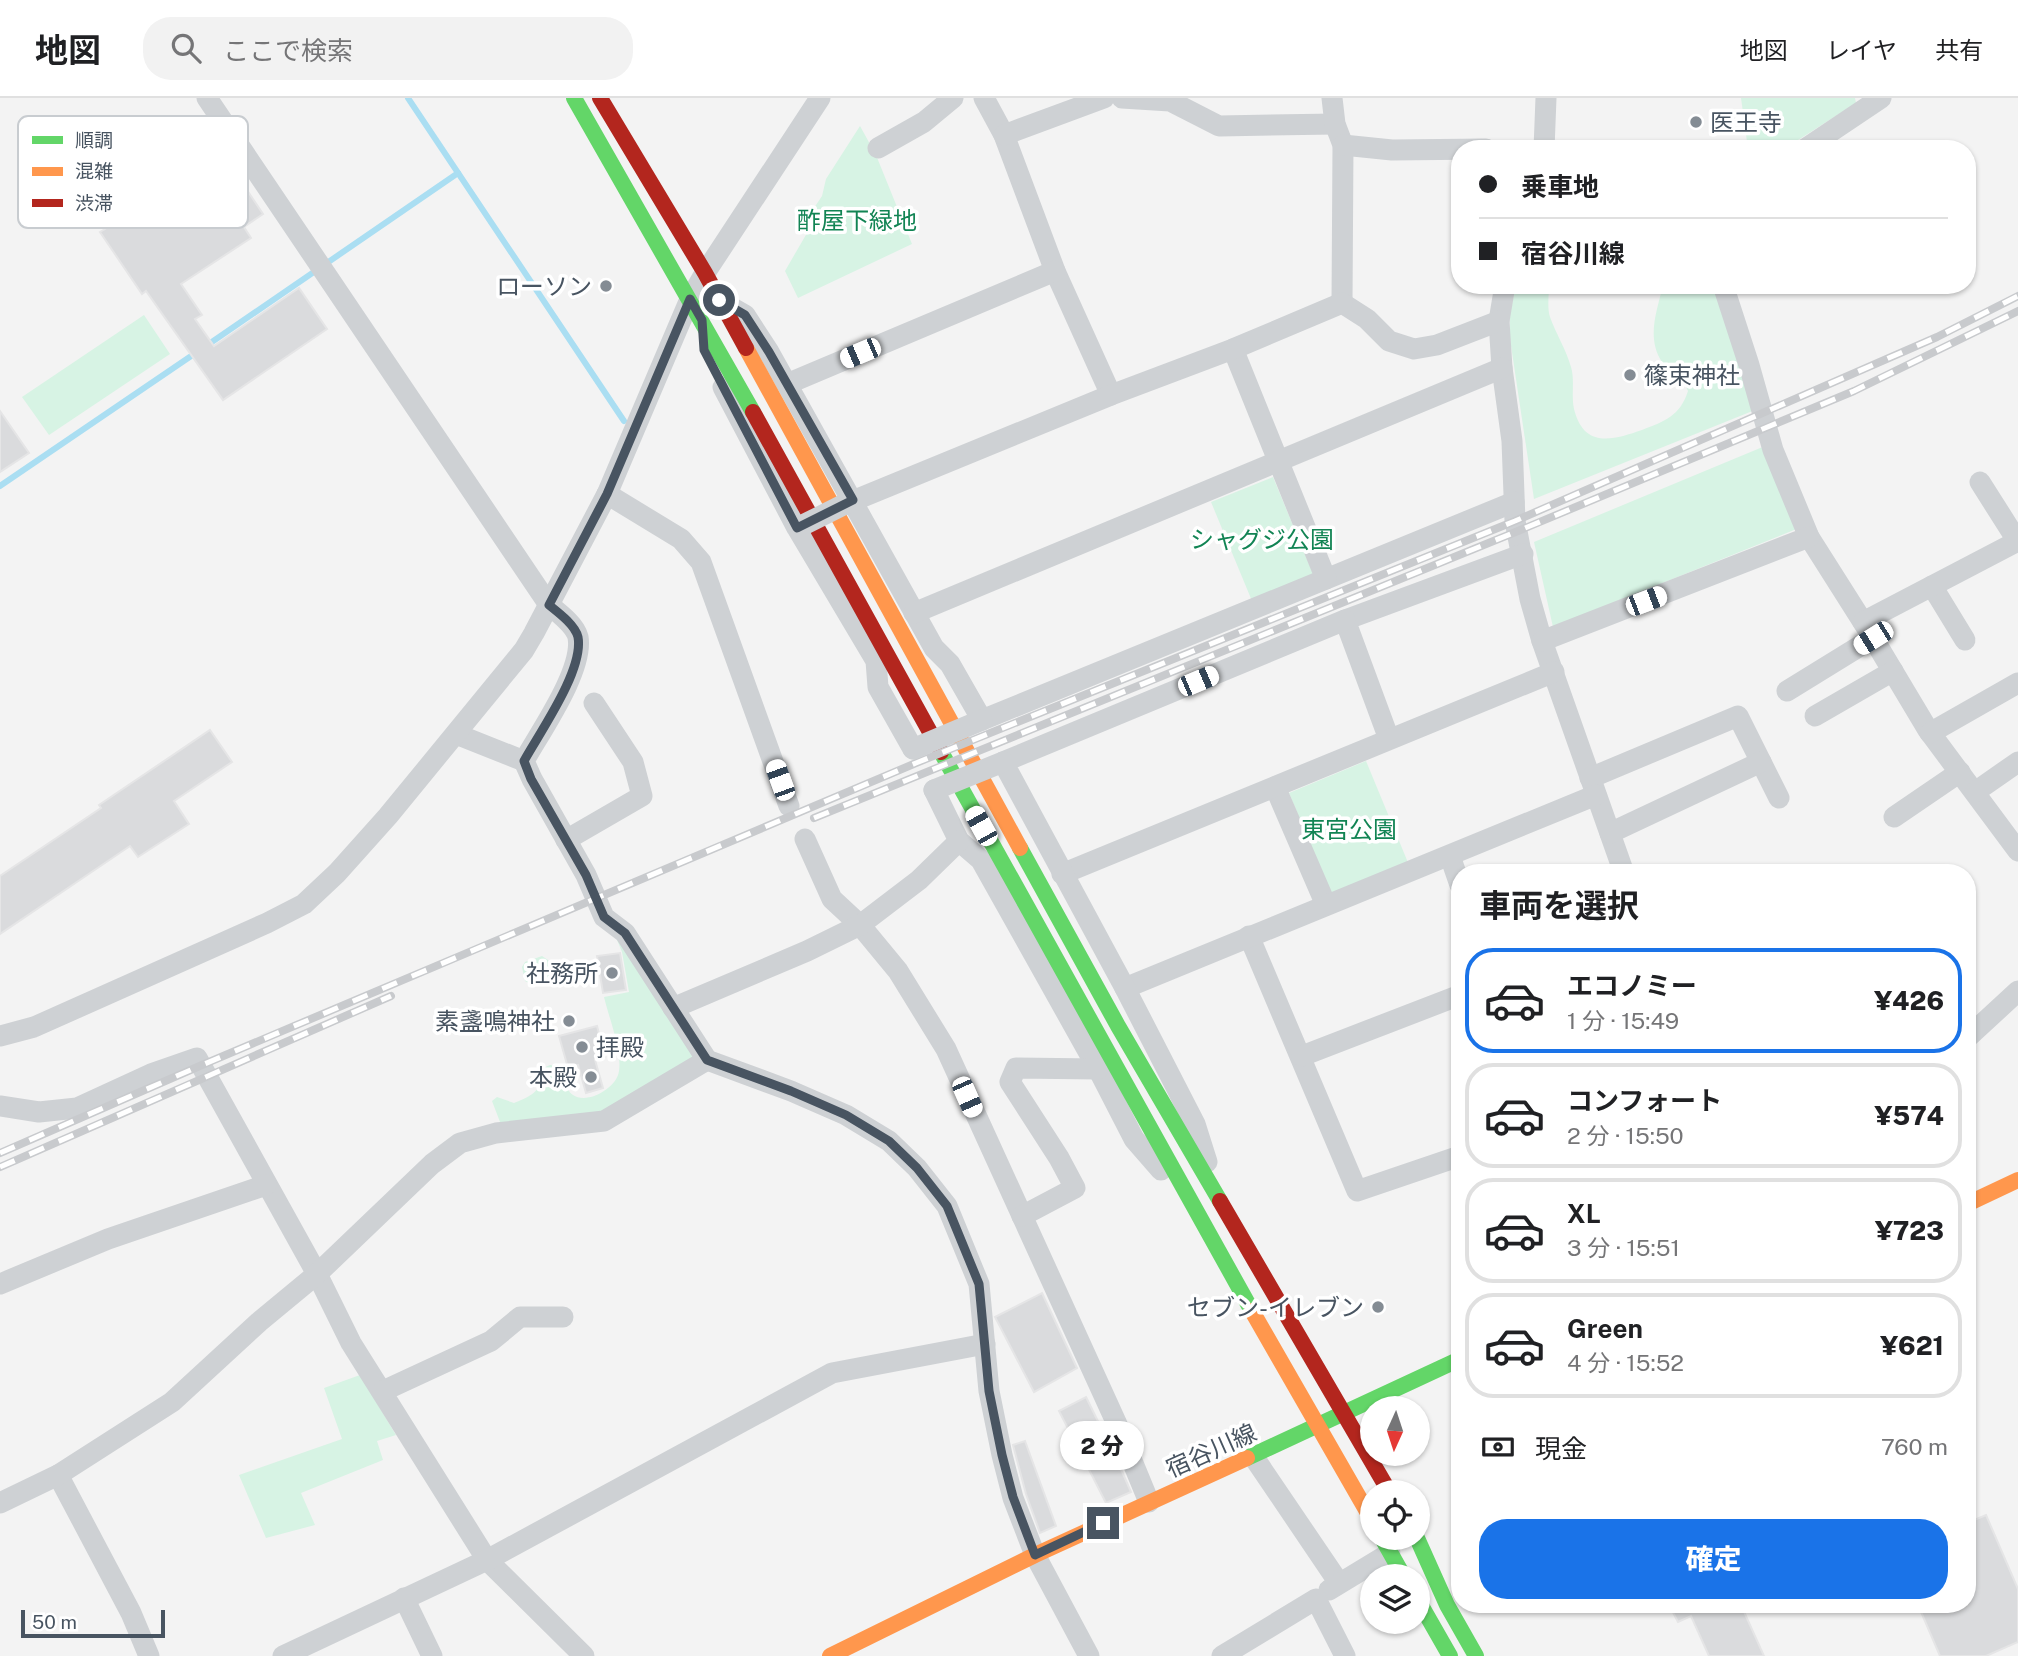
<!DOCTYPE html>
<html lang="ja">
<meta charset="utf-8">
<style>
:root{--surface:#fff;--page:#f2f2f2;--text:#202124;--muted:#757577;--line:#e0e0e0;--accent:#1a73e8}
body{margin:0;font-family:"Public Sans","Noto Sans JP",sans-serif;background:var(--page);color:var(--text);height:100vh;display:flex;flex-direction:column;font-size:26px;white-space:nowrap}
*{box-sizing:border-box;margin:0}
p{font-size:23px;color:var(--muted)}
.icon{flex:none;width:38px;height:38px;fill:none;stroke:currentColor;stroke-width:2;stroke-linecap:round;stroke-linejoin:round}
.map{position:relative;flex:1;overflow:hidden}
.drawer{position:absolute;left:1451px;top:766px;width:525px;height:749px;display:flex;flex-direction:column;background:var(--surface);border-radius:28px;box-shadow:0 2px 5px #0004}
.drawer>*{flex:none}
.guide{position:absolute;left:1451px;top:42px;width:525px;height:154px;border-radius:28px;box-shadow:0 2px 5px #0004;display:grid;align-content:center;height:154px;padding:0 28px;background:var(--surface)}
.needle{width:46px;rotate:183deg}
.controls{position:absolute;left:1360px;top:1298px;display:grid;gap:14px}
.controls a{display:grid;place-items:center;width:70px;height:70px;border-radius:50%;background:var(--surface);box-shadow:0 2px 5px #0004;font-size:35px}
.scale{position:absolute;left:21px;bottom:18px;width:144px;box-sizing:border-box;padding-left:7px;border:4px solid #485461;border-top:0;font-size:19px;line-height:24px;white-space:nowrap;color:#485461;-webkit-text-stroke:5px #fff;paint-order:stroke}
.end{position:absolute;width:32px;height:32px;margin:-16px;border:9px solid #485461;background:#fff;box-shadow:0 0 0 4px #fff}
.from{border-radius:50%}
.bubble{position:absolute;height:49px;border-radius:24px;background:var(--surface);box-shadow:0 2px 5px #0004;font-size:23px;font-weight:800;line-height:49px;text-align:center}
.car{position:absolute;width:21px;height:42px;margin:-21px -10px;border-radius:9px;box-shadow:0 0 5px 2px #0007;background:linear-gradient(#fff 24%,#345 0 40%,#fff 0 76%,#345 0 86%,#fff 0)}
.guide b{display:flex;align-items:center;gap:24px;height:66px;font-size:26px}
.guide b+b{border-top:2px solid var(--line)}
.guide i{width:18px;height:18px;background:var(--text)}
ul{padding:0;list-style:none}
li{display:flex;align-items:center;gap:21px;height:105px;margin:0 14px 10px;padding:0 14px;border:4px solid var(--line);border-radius:28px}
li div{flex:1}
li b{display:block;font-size:26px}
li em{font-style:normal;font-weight:800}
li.active{border-color:var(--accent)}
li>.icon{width:63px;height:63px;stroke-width:1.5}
h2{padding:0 28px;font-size:32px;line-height:84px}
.pay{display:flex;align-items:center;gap:18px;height:77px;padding:0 28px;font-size:26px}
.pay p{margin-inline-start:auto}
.cta{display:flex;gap:14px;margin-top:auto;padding:14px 28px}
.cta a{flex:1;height:80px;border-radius:28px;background:var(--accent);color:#fff;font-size:28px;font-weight:800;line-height:80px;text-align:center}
header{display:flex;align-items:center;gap:42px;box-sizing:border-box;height:98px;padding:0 35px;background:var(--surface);border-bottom:2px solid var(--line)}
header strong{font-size:33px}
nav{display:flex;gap:38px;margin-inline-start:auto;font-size:24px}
.search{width:490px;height:63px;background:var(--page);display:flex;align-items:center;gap:18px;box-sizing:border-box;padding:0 24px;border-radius:28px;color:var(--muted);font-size:26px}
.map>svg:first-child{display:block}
.green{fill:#d7f3e4}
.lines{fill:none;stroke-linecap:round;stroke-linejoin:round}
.stream{stroke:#aadef2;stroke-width:6}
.building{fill:#dadbdd;stroke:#e5e5e6;stroke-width:2}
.street{stroke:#ced1d4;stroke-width:21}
.fast{stroke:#63d668;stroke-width:16}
.slow{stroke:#ff974d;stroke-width:16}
.jam{stroke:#b3261e;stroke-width:16}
.rail-casing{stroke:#c8cacd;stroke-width:8}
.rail{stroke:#fff;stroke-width:5;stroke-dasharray:16;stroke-linecap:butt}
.street-bridge{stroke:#ced1d4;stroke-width:21}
.route{stroke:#485461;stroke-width:9}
.poi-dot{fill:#848c94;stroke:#fff;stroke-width:2.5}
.labels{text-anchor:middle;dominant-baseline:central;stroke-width:7;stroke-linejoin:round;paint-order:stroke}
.poi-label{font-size:24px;fill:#485461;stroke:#fff;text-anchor:end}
.park-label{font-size:24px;fill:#128454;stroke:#fff}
.street-label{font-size:24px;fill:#485461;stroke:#fff}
.key{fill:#fff;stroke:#c8ccd0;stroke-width:2}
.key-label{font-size:19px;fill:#485461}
</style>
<header>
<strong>地図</strong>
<div class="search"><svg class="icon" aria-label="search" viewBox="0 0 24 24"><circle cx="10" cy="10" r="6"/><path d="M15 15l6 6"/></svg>ここで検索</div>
<nav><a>地図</a><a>レイヤ</a><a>共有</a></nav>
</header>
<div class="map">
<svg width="2018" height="1558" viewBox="0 0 2018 1558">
<rect width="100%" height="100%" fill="#f3f3f3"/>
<g class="green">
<path d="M1741,0H1855L1856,5L1784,51H1748Z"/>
<path d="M860,28L876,57L912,146L798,200L785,173L814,123V110L822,98L826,81Z"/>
<path d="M1516,187H1549C1549,197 1547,210 1550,219C1556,236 1566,251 1571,269C1575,282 1571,297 1574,311C1584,351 1613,342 1642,332C1665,323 1680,318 1688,293C1680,274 1670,277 1662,264C1646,240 1657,213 1663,187H1717L1755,312L1534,401L1510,241V215Z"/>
<path d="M144,217L170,256L49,337L22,299Z"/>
<path d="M1765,348L1799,430L1553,529L1534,444Z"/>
<path d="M1273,379L1314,478L1252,503L1211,404Z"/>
<path d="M1366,663L1409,767L1332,799L1289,695Z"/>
<path d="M615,837L696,960L599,1017L505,1028L500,1024L492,1003L497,999L514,1005C533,997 543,993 541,971L550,967L560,968C566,977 564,991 573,997C587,1007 617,990 619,973C622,952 609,920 604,899L629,894L622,854Z"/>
<path d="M542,858L548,862L553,878L550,882L533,887L525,883L522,869L525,864Z"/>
<path d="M360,1277L396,1337L377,1343L383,1362L301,1395L315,1427L266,1440L239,1377L342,1341L324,1290Z"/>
</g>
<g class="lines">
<g class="stream">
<path d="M408,0L624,323"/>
<path d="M206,248L458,75"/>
<path d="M0,388L197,254"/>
</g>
</g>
<g class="building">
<path d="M241,83L263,116L244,129L251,140L181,186L202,217L195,221L214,248L299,190L327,231L223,302L146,193L142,196L100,134L105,131L99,122L146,91L171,129Z"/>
<path d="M0,313L29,355L0,374Z"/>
<path d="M210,632L232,664L174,703L189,726L138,759L130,748L0,836V778L101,710L99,707Z"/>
<path d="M620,855L626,892L603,895L597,858Z"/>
<path d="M597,928L605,959L595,962L603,990L586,995L578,967L568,970L559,938Z"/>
<path d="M1042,1195L1077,1270L1034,1294L995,1219Z"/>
<path d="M1086,1299L1117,1362L1131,1394L1106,1405L1059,1313Z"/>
<path d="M1025,1343L1056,1428L1040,1435L1026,1396L1013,1347Z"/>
<path d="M1986,1417L2018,1491V1544L1986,1558H1940L1918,1507H1967V1425Z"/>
<path d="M1669,1507H1741L1764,1558H1709L1691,1518L1678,1524Z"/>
</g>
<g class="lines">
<g class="street">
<path d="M207,0L549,507C559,515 575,527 578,539C584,572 540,634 524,663L532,681L586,777L604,819L625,835L707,962L791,993L846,1017L889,1043L917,1070L947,1108L979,1186L989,1293L1002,1357L1013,1400L1035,1457L1089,1558"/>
<path d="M984,0L1004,37L1055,173L1111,297"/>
<path d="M1122,0L1170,3L1219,28L1335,26"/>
<path d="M1332,0L1335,26L1343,47L1342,205"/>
<path d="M1004,37L1104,0"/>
<path d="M1343,47L1392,52L1486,51"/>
<path d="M878,50L924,24L953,0"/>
<path d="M1544,51L1546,0"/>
<path d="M1805,51L1881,0"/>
<path d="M1505,187L1499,223L1502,270L1512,343L1515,423L1530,501L1542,543L1624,775"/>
<path d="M1723,187L1749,267L1773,352L1809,439L1873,540L1928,632L2018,753"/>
<path d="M724,205L745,217L769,254L934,550L950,566L982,622L1514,404"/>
<path d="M1342,205L1367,221L1389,243L1414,251L1437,247L1499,223"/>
<path d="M1233,251L1326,481"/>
<path d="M787,286L1055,173"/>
<path d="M723,289L797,430L876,563L878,589L913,651"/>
<path d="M1980,384L2018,444"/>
<path d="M607,396L681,441L701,464L789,708"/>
<path d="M843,407L1111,297L1233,251L1342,205"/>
<path d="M1932,488L1965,542"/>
<path d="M914,515L1502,270"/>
<path d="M1863,524L2018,443"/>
<path d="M1542,543L1809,439"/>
<path d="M1787,593L1873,540"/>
<path d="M1815,618L1893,573"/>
<path d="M1930,635L2018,585"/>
<path d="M456,636L524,663"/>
<path d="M1389,641L1345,522L1523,456"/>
<path d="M1590,680L1738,618L1779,700"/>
<path d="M1275,689L1326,807"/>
<path d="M934,692L959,743L981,762L1098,971L1134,1041L1161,1072"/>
<path d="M1975,694L2018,664"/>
<path d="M1894,719L1960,674"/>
<path d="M1610,735L1761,664"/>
<path d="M805,741L832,801L860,827L898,873L946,951L1116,1324L1149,1404"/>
<path d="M566,742L642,698L633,664L594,605"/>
<path d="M1450,758L1460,787"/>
<path d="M1062,776L1554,574"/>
<path d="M1249,838L1357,1093L1460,1058"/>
<path d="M1125,890L1596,697"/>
<path d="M673,910L807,853L860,827L919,782L959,743"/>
<path d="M0,938L34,929L267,825L304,806L337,775L388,718L524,552L534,535L607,396L690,201L705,175L820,0"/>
<path d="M1967,940L2018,893"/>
<path d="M1302,958L1460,897"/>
<path d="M0,1008L39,1014L77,1010L151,976L197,960L317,1176L351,1245L487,1462L584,1558"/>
<path d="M1207,1064L1195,1026L1125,890L1003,664L1345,522"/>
<path d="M1022,1118L1075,1090L1059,1060L1010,984L1016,970L1098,971"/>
<path d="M0,1186L108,1141L266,1087"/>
<path d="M383,1293L491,1243L520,1219H563"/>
<path d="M1253,1358L1339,1485"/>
<path d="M58,1377L131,1515L149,1558"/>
<path d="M0,1405L58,1377L172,1304L259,1224L317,1176L432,1066L460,1045L496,1035L604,1023L707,962"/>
<path d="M1329,1492L1390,1455"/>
<path d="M404,1500L432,1558"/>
<path d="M283,1558L487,1462L832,1275L985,1246"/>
<path d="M1222,1558L1316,1501L1345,1558"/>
</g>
<g class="fast">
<path d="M574,0L753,314"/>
<path d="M941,654L1252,1213"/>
<path d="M1020,750L1118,928L1220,1103"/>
<path d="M1247,1360L1460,1261"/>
<path d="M1382,1440L1404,1479"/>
<path d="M1417,1440L1447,1507L1476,1558"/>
<path d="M1418,1502L1450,1558"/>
</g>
<g class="slow">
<path d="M746,250L1020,750"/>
<path d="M1967,1106L2018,1082"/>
<path d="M1252,1213L1372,1422"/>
<path d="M830,1558L1035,1457L1247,1360"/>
</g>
<g class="jam">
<path d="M600,0L705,175L746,250"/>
<path d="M753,314L941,654"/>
<path d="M1220,1103L1390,1395"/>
</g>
<defs>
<g id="rail">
<path d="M814,720L1518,433L1854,293L2018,213"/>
<path d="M0,1055L202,967L916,665L1515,423L1937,239L2018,198"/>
<path d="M0,1069L391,898"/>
</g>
</defs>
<use href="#rail" class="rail-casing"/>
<use href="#rail" class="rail"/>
<g class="street-bridge">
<path d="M805,426L843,407"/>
<path d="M913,651L982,622"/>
<path d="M934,692L1003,664"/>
</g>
</g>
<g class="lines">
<path class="route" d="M719,202L745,217L769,254L853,402L797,430L704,252L702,222L690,201L607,396L549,507C559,515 575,527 578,539C584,572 540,634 524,663L531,681L586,777L604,819L625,835L707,962L791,993L846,1017L889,1043L917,1070L947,1108L979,1186L989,1293L1002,1357L1013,1399L1035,1457L1103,1425"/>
</g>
<g class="poi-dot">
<circle cx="1696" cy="24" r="7"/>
<circle cx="606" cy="188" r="7"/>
<circle cx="1630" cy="277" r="7"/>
<circle cx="612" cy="875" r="7"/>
<circle cx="569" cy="923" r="7"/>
<circle cx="582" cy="949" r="7"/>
<circle cx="591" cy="979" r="7"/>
<circle cx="1378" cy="1209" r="7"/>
</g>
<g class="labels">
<g class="poi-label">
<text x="1710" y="24" text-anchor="start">医王寺</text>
<text x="592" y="188">ローソン</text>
<text x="1644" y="277" text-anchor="start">篠束神社</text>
<text x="598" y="875">社務所</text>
<text x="555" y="923">素盞鳴神社</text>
<text x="596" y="949" text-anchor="start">拝殿</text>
<text x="577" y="979">本殿</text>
<text x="1364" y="1209">セブン-イレブン</text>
</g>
<g class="park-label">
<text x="857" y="122">酢屋下緑地</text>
<text x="1262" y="441">シャグジ公園</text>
<text x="1349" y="731">東宮公園</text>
</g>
<g class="street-label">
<text transform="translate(1211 1352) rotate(-24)">宿谷川線</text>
</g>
</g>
<rect x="18" y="18" width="230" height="112" rx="10" class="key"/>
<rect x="32" y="38" width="31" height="8" fill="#63d668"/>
<rect x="32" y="69" width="31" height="9" fill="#ff974d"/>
<rect x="32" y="101" width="31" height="8" fill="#b3261e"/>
<g class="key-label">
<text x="75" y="49">順調</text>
<text x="75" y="80">混雑</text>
<text x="75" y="112">渋滞</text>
</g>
</svg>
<div class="controls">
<a><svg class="needle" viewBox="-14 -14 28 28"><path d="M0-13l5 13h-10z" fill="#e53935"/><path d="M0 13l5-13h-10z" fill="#757577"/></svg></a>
<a><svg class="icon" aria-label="locate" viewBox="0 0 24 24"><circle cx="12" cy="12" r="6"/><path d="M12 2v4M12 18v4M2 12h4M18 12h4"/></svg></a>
<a><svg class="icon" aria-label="layers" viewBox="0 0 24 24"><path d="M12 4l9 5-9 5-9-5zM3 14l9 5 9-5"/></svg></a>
</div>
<div class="scale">50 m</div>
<i class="end from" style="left:719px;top:202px"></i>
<i class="end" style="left:1103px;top:1425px"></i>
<div class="bubble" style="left:1060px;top:1323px;width:84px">2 分</div>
<i class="car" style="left:860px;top:255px;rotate:247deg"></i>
<i class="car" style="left:1646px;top:503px;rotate:69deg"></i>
<i class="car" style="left:1873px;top:540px;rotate:238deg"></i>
<i class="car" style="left:1198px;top:583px;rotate:67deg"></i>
<i class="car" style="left:780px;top:682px;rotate:340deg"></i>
<i class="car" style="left:981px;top:728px;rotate:331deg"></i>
<i class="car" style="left:967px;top:999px;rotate:156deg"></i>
<div class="guide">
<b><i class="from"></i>乗車地</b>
<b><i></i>宿谷川線</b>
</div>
<section class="drawer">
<h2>車両を選択</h2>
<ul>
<li class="active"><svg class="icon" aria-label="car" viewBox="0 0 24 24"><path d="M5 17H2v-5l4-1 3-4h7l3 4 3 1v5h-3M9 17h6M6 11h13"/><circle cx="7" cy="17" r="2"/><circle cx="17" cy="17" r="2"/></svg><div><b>エコノミー</b><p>1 分 · 15:49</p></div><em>¥426</em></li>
<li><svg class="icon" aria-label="car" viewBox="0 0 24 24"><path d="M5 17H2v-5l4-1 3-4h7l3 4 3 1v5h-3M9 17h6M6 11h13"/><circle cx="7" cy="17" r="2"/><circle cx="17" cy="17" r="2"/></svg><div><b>コンフォート</b><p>2 分 · 15:50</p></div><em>¥574</em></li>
<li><svg class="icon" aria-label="car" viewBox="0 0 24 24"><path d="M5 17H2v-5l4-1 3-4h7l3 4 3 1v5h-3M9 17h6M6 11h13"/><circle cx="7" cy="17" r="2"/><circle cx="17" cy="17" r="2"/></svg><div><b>XL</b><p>3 分 · 15:51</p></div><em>¥723</em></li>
<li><svg class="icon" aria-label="car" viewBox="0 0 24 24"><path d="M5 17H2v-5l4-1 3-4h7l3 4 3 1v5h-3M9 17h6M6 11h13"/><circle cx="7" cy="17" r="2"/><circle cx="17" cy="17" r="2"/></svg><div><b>Green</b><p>4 分 · 15:52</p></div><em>¥621</em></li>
</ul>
<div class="pay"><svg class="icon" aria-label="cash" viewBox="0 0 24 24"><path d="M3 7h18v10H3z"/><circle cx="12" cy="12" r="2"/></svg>現金<p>760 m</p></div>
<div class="cta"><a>確定</a></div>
</section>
</div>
